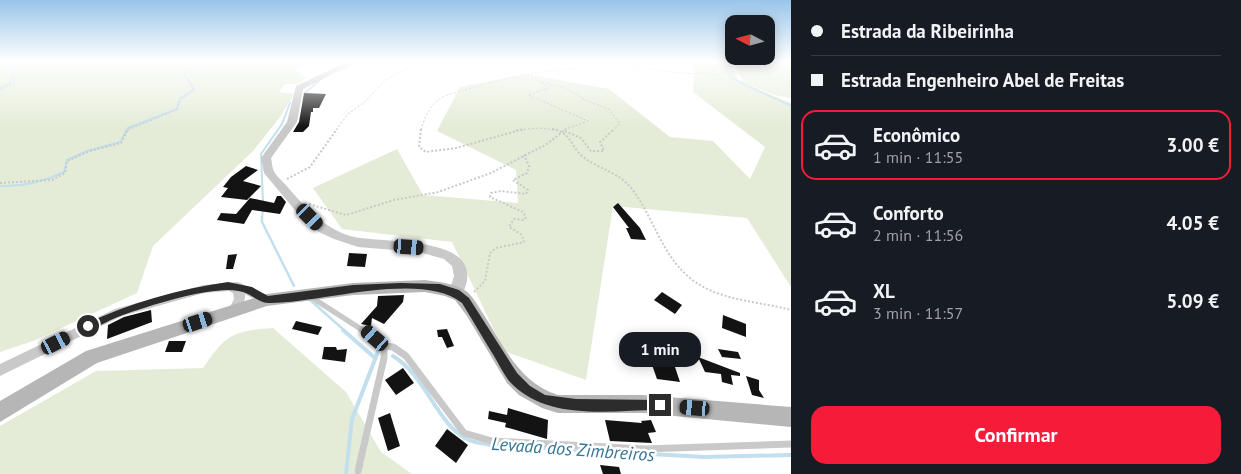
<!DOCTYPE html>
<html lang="pt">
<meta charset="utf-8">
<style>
:root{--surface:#171b24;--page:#20242c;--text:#f1f3f6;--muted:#9ea1a6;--line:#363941;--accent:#f61c39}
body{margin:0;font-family:"PT Sans",sans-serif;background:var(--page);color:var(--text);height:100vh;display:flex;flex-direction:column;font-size:19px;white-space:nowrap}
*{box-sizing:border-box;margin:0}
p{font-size:16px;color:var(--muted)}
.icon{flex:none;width:28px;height:28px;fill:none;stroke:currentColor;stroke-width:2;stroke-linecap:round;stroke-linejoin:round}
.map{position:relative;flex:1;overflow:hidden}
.drawer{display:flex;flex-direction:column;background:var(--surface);width:450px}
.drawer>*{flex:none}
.banner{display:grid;align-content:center;height:110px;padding:0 20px;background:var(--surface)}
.needle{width:32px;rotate:276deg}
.controls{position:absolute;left:725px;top:15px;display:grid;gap:10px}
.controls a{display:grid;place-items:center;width:50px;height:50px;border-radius:10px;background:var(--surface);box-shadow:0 2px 12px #0003;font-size:25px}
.end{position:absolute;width:22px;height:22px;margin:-11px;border:6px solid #2c2c2c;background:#fff;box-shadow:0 0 0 2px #fff}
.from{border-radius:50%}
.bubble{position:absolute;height:35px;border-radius:15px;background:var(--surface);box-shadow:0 2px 12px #0003;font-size:16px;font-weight:700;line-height:35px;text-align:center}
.car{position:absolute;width:15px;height:30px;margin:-15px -8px;border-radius:6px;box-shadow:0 0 4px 1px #0007;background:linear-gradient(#222 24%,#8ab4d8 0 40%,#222 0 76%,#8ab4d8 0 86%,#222 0)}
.banner b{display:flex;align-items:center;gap:18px;height:48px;font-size:19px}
.banner b+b{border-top:1px solid var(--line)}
.banner i{width:12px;height:12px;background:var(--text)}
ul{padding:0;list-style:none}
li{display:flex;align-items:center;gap:15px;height:70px;margin:0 10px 8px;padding:0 10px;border:2px solid transparent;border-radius:15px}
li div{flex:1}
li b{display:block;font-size:19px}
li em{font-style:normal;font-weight:700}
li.current{border-color:var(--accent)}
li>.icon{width:45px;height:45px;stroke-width:1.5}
.cta{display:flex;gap:10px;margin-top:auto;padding:10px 20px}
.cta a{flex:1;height:58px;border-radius:15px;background:var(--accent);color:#fff;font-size:20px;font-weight:700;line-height:58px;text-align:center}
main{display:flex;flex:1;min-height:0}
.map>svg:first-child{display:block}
.green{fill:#e4ecd8}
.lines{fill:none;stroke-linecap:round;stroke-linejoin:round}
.stream-far2{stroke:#c2dfee;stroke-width:2}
.stream-far1{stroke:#c2dfee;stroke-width:2.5}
.stream{stroke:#c2dfee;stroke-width:4}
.building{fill:#131313}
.path-far1{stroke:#c9c9c9;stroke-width:1;stroke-dasharray:2 2;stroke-linecap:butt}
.path{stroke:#c9c9c9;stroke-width:2;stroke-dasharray:2 2;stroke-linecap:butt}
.service-far1{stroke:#c9c9c9;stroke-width:5.5}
.service{stroke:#c9c9c9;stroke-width:7}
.minor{fill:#c9c9c9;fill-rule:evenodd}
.tertiary{fill:#c9c9c9;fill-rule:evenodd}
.secondary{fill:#b6b6b6;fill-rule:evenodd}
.route{fill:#2c2c2c}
.labels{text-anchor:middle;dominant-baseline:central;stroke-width:5;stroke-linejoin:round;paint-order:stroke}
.near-water-label{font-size:18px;font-style:italic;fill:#337595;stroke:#fff}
</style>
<main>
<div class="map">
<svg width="791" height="474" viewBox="0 0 791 474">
<rect width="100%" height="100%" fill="#fff"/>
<g class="green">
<path d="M0,61H313L294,69L306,78L297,84H285L279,92L294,94L280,117L253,151L153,246L137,293L33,341L0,352Z"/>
<path d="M695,61H730L739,82L791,103V287L747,218L613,206L586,380L504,351L452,242L342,229L313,188L397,149L423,195L518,203L516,170L437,131L460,87L527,74L609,89L670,137L713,141L750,179L765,147L693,92Z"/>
<path d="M736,66H791V98L774,95L743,82Z"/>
<path d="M273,328L346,392L381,452L412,474H0V426L96,371L203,368C226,335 232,331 273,328Z"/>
</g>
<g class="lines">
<g class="stream-far2">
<path d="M791,62L723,63L732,78L791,106"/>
<path d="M0,66L14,67L10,83L0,88"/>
<path d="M339,70L361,61"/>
<path d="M305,93L321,79"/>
<path d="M0,186C23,187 43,182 64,172L67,160L87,151L120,142L128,128L177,109L180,99L194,89L184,74L203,61"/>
<path d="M263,202L261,154L282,124L290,103"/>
<path d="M262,218L263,210"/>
</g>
<g class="stream-far1">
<path d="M262,217V222L294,286"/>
<path d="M309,299L345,331"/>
</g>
<g class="stream">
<path d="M343,330L375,358"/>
<path d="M393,356C427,377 436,423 467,439C474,443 483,443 490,445L704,457L791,455"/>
<path d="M346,474L352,419L379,349"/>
</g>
</g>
<g class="building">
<path d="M304,93L326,94L319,108H313V112H311L309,126L303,132H293L299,122Z"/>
<path d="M246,166L258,170L243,181L261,186L247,200L221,197L228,188L223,187L231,177Z"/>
<path d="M277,196H281L286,202L280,214L252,210L244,224L217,220L221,213L236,214L250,198L274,203Z"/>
<path d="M618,203L640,228L646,240L631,239L626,228H629L613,207Z"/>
<path d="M349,253L367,254L365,267L347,266Z"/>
<path d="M237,254L233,269H226L228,255Z"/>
<path d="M662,292L682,305L675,314L654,300Z"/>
<path d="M404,295L403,302L384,324L372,318L371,326L361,324L377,306L378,296Z"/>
<path d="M151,310L152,322L107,339L108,325L124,317Z"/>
<path d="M723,315L746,324V337L722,328Z"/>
<path d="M296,321L322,327L318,335L292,329Z"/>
<path d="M447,329L454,346L447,348L442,337H438L437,330Z"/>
<path d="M169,341H186L182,352H165Z"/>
<path d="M324,347H336L337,350L347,349L345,362L322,359Z"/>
<path d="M718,349L738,352L741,359L722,357Z"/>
<path d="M698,357L740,373V376L731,375L733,385L722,382L721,374L705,372Z"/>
<path d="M651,362L674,364L680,382L657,379Z"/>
<path d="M403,368L414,383L396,395L385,380Z"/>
<path d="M746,376L759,380V390L764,398L752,395Z"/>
<path d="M508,408L548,420L547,439L505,427L506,423L488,419L489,411L507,415Z"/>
<path d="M390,413L400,446L388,451L378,418Z"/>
<path d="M605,420L642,423L641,421L651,420L656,432L648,433L652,443L610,441Z"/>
<path d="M447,429L468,445L456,463L435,446Z"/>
<path d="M600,465L619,467L621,474H603Z"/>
</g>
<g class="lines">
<g class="path-far1">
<path d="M545,61L533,72L532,76L549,88L528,95L588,121L563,130"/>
<path d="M621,61C642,69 687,77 708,72C718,70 725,64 737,63C755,61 773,63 791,63"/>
<path d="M628,61L634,66"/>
<path d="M0,65L9,62L18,66L13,84L0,90"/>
<path d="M18,66L19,61"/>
<path d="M699,73L715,76L725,72L745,86L791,105"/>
<path d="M542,82L564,87L587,101L609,109L620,124L613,130"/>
<path d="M128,130L176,110L181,99L194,90L185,75L202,61"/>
<path d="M336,130L348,114L366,101L384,81L420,61"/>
<path d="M421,130C424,119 429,108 437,101C445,94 456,93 465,90C525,71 575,65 638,69"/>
<path d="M516,130L539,128L558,130"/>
</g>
<g class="path">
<path d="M421,129L419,147L426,152L456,148L524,129"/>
<path d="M552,129C572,133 569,144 582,156C598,169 619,172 632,189C654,218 661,254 690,278C718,301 758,301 791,310"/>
<path d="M565,131L581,138L591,151H604L600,142L614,129"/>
<path d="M287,179L310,167L337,129"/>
<path d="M0,183L52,180L65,173L67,161L90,151L121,143L128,129"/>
<path d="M309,204L346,215L394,200L438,192L491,173L547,144L566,129"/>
<path d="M474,292L485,281L490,253L496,248L524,242L522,235L509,227L514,219L524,220L526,217L523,212L490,197L491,193L501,191L526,194L528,190L513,180L527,173L529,166L524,155"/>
</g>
<path class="service-far1" d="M311,297L364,331"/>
<g class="service">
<path d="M384,346L393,347L406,356L464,433L492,441L644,449L791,444"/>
<path d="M358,471L384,358V346L362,330"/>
</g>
<path class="minor" d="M238,282L271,297L273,300L271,303C263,306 252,298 245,294C246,301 241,308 238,314L234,316L230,314L228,311L234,299L233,293L229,291L204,293L122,316L0,376V364L115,309L204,285Z"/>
<path class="tertiary" d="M349,61H358L303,89L297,122L271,158C272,162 272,166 273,169C275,175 281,180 285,184C303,205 322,227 350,236C382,245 495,232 461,297L456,299L451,297L449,293L454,276L452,266L444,259L419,252L358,247L334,239L319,232L294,209L264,173L261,158L287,122L296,86Z"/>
<path class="secondary" d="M425,280C438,282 454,283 466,291C473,296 479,308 484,315C504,347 520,383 558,395H643L791,407V427L643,413H558L542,408L519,395L507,383L467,316L455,300L445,296L425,292L353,295L267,306L97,363L0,422V401L86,351L267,294L353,283Z"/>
</g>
<linearGradient id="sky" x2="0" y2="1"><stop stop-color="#99c5ea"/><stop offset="0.48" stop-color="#fff"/><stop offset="1" stop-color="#fff" stop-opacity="0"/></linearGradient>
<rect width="791" height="127" fill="url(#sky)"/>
<path class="route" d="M228,282L252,287L268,296L353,285L400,283L440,284L459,290L469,298L517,373L530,386L545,395L576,399L660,400L666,405L660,410C611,410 548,422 510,382C504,375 499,364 494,356C483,338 473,321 462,303C420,270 319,304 268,303C261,303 254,297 248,294C235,288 221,290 207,292C180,296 149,306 123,315C111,319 100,326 88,331L83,326L85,324C130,303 179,289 228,282Z"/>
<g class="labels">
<g class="near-water-label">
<text transform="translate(573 449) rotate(4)">Levada dos Zimbreiros</text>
</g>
</g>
</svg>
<div class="controls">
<a><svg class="needle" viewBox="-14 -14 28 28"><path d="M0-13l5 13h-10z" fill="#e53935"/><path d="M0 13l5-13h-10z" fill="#9ea1a6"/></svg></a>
</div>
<i class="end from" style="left:88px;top:326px"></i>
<i class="end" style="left:660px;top:405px"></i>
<div class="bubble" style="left:619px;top:332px;width:82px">1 min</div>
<i class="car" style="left:310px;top:217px;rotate:135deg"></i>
<i class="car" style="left:409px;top:247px;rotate:94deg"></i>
<i class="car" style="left:198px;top:322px;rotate:72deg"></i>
<i class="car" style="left:375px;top:338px;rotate:311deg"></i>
<i class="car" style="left:56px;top:343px;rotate:63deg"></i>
<i class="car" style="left:695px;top:408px;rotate:275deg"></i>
</div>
<section class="drawer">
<div class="banner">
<b><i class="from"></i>Estrada da Ribeirinha</b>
<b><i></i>Estrada Engenheiro Abel de Freitas</b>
</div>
<ul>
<li class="current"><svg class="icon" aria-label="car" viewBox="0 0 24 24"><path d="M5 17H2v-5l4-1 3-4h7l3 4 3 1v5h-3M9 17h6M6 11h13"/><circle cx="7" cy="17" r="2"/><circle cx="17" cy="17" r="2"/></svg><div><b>Econômico</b><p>1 min · 11:55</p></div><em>3.00 €</em></li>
<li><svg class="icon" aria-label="car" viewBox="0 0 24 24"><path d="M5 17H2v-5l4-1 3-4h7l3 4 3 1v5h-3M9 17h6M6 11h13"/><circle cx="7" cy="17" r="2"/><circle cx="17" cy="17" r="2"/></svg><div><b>Conforto</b><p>2 min · 11:56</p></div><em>4.05 €</em></li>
<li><svg class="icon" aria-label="car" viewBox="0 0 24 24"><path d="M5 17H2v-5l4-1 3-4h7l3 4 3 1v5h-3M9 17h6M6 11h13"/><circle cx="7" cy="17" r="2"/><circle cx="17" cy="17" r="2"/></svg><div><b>XL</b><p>3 min · 11:57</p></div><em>5.09 €</em></li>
</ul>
<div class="cta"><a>Confirmar</a></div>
</section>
</main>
